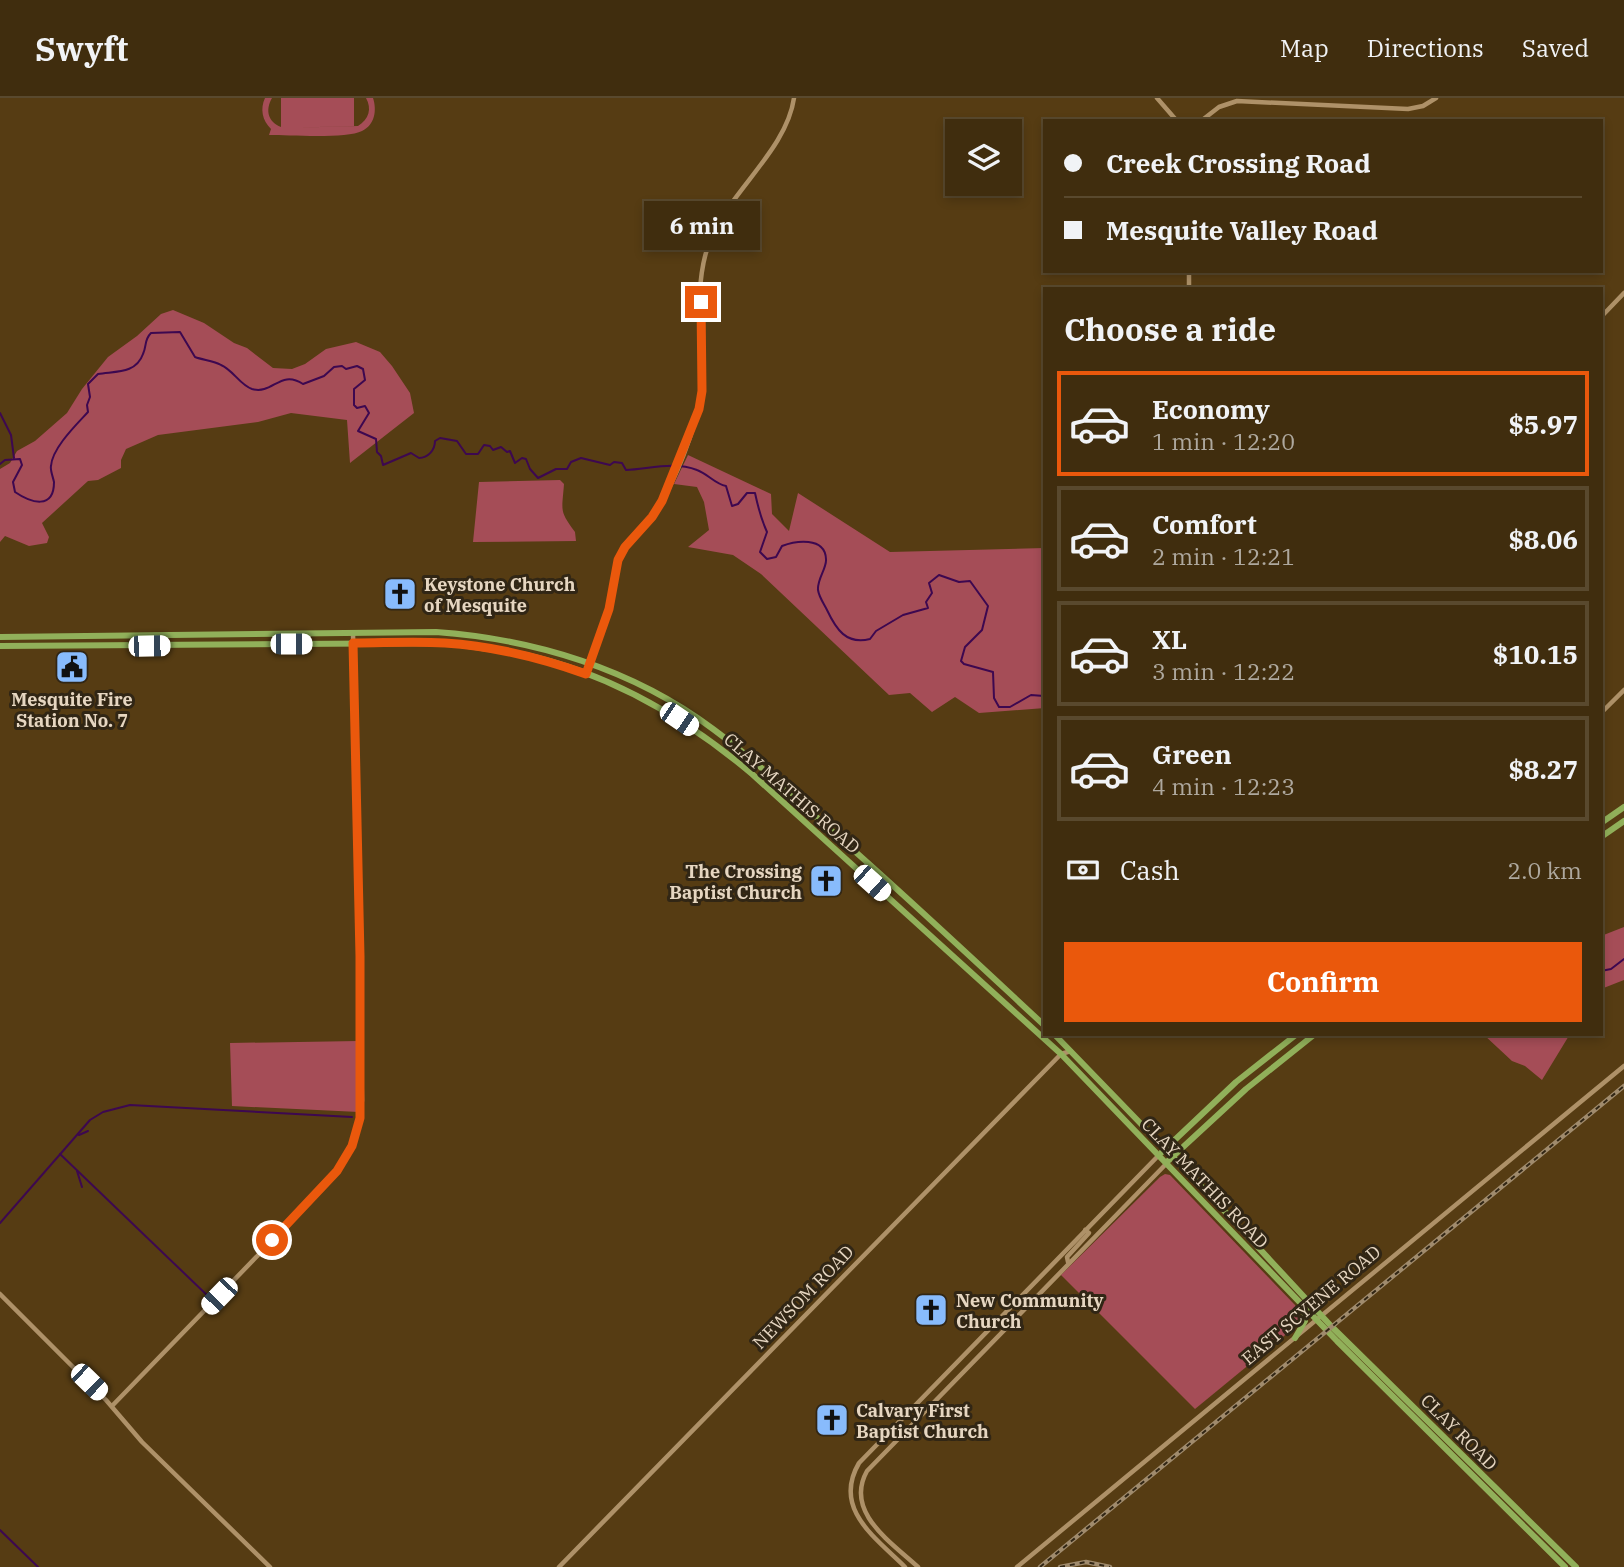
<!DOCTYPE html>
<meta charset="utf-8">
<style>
:root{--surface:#402d0e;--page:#473517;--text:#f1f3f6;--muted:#aea89e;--line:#59492e;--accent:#ea580c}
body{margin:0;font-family:"IBM Plex Serif",serif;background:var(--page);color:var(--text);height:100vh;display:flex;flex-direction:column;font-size:26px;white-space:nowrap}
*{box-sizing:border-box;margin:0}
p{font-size:23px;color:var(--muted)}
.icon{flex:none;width:38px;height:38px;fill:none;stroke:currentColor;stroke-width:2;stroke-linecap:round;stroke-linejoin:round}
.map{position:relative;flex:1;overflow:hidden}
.sheet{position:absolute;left:1043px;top:189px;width:560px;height:749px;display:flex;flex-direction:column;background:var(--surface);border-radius:0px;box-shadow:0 4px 10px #0003,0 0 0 2px var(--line)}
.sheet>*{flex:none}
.hud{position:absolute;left:1043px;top:21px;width:560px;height:154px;border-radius:0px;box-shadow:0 4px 10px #0003,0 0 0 2px var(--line);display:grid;align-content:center;height:154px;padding:0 21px;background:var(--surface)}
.controls{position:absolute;left:945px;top:21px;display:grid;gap:14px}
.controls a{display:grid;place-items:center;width:77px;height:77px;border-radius:0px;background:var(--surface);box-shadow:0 4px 10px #0003,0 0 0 2px var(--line);font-size:35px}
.end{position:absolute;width:32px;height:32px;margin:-16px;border:9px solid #ea580c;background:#fff;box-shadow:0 0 0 4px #fff}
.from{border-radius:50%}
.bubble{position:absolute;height:49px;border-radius:0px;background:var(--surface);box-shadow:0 4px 10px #0003,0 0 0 2px var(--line);font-size:23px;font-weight:700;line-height:49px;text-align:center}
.car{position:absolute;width:21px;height:42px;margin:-21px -10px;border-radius:9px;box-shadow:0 0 5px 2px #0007;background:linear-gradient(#fff 24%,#345 0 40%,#fff 0 76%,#345 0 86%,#fff 0)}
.hud b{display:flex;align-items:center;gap:24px;height:66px;font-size:26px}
.hud b+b{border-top:2px solid var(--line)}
.hud i{width:18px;height:18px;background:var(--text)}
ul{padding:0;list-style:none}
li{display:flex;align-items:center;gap:21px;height:105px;margin:0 14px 10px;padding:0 7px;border:4px solid var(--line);border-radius:0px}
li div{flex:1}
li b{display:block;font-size:26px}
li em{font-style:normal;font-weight:700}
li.active{border-color:var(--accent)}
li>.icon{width:63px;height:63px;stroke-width:1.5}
h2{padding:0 21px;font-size:32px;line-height:84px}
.pay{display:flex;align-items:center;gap:18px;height:77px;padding:0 21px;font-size:26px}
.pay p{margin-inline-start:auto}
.action{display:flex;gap:14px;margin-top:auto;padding:14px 21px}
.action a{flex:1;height:80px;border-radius:0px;background:var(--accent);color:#fff;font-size:28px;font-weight:700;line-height:80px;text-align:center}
header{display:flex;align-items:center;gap:42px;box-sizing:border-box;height:98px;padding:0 35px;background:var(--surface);border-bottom:2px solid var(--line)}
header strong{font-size:33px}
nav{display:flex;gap:38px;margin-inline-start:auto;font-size:24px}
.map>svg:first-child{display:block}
.green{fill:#a54d57}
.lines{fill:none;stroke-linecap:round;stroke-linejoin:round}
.stream{stroke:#3d0850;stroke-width:2}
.minor{stroke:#ae9168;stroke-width:4.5}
.major{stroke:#91b05a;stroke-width:6}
.rail-casing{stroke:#a08b6d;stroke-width:4.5}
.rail{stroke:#312615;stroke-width:2;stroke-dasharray:5;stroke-linecap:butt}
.route{stroke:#ea580c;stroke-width:9}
.labels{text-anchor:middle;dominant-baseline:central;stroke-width:6;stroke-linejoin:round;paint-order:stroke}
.poi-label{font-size:18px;font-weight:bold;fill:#e6d6c1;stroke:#312615;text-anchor:start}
.street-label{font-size:18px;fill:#e6d6c1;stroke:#312615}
</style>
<header>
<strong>Swyft</strong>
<nav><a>Map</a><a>Directions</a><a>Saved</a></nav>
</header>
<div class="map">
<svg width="1624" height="1469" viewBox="0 0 1624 1469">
<rect width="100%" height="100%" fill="#563c13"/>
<g class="green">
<path d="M265,0H272C265,12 268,24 281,29V0H354V28L283,30L358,28C369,21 372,11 366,0H373C377,12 375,27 362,33C347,41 289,37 269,37L271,31C262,22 260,11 265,0Z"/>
<path d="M173,212L204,225L234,245L247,250L273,270L292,271L305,266L326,251L356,244L380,254L392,268L410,295L414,315L350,365L347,322L291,315L258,324L158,337L126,351L121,362V370L98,382L88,383L42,425L49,439L47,445L29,448L5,438L0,444V371L10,365L17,353L35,343L67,315L82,291L108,259L137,238L161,216Z"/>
<path d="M688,357L771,396L772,416L789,433L798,395L890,454L1045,450V610L979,615L955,599L932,614L910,595L889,597L761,476L733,457L688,449L709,432L704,404L697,389L674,386Z"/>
<path d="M560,382L564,386C562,414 559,412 575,434L576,443L473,444L479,384Z"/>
<path d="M1624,829V882L1601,891V838Z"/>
<path d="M1483,936H1570L1542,982L1525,968L1512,963Z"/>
<path d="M358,943L359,1014L232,1008L230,945Z"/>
<path d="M1165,1076L1170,1077L1295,1207L1300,1217L1295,1229L1195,1311L1061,1177L1160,1079Z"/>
</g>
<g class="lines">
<g class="stream">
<path d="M0,315L11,337L14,360"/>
<path d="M0,366L5,362L20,361L22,367L13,384L15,394C31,405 54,412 54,384C53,379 50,372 51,368C52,350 77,326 88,314L87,307L90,299L88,286L98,276C115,273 136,276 143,256C147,247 144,242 151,235L180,234L195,259C203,262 214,263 221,267C233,272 240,287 252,291C273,297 280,271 303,286L324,278L334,269L342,268L346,271L357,268L363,271L365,282L354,291V307L357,310L365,308L369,315L358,333L376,341L377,354L381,358L383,367L411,355L419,360C428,360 435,352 435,343L440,340L457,343L466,356H478L484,347L490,348L493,352L501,349L507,354L510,353L515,365L522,360L526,361L530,371L538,380L556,371H567L571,364L581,360L610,367L614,364L622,365L626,372C649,371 674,363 697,372C708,376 715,386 726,388L732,408L738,406L747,395H755C758,409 761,421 767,434L760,454L767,461L776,459L782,448C795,443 825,438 826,461C827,470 817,481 818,492C819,499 824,506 827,512C836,531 846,547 870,541L876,533L903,517L928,510L926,504L932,495L929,485L939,477L959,484L970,483L988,508L982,532L965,549L961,563L964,566L993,574L994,600L999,609H1010L1031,597L1044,598L1045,597"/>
<path d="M1601,873L1611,871L1624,861"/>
<path d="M79,1037L88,1033"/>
<path d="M60,1056L210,1200"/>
<path d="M77,1073L82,1089"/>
<path d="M0,1125L90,1022L103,1014L130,1007L352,1019"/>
<path d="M0,1432L38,1469"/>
</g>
<g class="minor">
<path d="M1157,0L1177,23"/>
<path d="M1201,23L1219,9L1237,3L1408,11L1423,8L1436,0"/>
<path d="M1189,173V191"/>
<path d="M1601,219L1624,195"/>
<path d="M586,576C594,554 604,533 609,511C613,495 612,478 618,463C625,444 642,434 653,417C676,384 695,332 702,293C701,247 692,181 712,138C733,91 787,50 794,0"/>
<path d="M1601,615L1624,592"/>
<path d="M1068,1164L1067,1159L1089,1135L1085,1132"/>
<path d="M0,1196L106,1302L142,1344L270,1469"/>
<path d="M112,1308L327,1086C348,1062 360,1034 362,1002L353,535"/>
<path d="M559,1469L1061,956L1071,953"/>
<path d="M905,1469C876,1440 832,1411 859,1365L1158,1058"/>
<path d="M918,1469C891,1444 844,1414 867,1373L1166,1066"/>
<path d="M1017,1469L1624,968"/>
</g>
<g class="major">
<path d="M0,539L436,534C534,541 633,571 713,631C755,662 794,699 833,734C905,797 975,863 1045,928"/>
<path d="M0,548L447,545C473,549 500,552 526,557C610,576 687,621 752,676L1061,956L1337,1243L1565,1469"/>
<path d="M1601,725L1624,709"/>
<path d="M1601,739L1624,723"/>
<path d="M1054,936L1205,1092L1332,1229L1576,1469"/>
<path d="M1162,1054L1236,984L1297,936"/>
<path d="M1169,1062L1246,991L1315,936"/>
<path d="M1295,1240L1305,1223L1304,1209"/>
</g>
<defs>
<g id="rail">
<path d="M1040,1469L1624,988"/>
<path d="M1060,1469L1086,1464L1110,1469"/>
</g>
</defs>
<use href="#rail" class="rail-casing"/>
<use href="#rail" class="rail"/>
</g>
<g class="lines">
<path class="route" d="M272,1142L337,1073L352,1048L360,1020V858L353,545C384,545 414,543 445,545C493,548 541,560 586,576L609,511L618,462L625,449L652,419L662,403L699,311L702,293L701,204"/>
</g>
<defs>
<symbol id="church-square" viewBox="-11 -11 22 22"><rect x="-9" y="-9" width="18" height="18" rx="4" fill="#88bbfc" stroke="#312615"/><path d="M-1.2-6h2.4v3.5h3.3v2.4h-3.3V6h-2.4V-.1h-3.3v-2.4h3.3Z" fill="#111"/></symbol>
<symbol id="civic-square" viewBox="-11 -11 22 22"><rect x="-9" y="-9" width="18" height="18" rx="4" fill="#88bbfc" stroke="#312615"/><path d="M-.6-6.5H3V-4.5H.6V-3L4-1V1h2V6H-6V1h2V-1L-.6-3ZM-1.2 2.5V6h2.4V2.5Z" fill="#111"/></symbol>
</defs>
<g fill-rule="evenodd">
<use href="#church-square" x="381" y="477" width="38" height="38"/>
<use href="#civic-square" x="53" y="550" width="38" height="38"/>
<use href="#church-square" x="807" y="764" width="38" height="38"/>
<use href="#church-square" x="912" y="1193" width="38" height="38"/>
<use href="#church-square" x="813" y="1303" width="38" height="38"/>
</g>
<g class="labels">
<g class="poi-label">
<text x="424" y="486">Keystone Church<tspan x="424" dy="21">of Mesquite</tspan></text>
<text x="72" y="601" text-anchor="middle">Mesquite Fire<tspan x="72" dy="21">Station No. 7</tspan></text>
<text x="802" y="773" text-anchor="end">The Crossing<tspan x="802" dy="21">Baptist Church</tspan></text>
<text x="956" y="1202">New Community<tspan x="956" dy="21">Church</tspan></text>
<text x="856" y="1312">Calvary First<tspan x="856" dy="21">Baptist Church</tspan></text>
</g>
<g class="street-label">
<text transform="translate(792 695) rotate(41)">CLAY MATHIS ROAD</text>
<text transform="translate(1205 1085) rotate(46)">CLAY MATHIS ROAD</text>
<text transform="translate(803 1199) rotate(-46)">NEWSOM ROAD</text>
<text transform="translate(1311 1207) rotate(-40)">EAST SCYENE ROAD</text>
<text transform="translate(1459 1334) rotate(45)">CLAY ROAD</text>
</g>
</g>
</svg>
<div class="controls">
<a><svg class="icon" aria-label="layers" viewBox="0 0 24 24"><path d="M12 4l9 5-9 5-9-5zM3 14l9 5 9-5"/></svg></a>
</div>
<i class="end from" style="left:272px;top:1142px"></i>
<i class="end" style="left:701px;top:204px"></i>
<div class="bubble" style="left:644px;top:103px;width:116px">6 min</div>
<i class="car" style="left:291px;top:546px;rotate:90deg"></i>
<i class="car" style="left:149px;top:548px;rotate:89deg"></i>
<i class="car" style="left:679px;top:621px;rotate:124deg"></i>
<i class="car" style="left:872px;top:785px;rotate:132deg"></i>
<i class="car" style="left:219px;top:1198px;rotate:224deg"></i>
<i class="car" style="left:89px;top:1284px;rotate:134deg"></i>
<div class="hud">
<b><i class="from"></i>Creek Crossing Road</b>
<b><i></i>Mesquite Valley Road</b>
</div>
<section class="sheet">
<h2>Choose a ride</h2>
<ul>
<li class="active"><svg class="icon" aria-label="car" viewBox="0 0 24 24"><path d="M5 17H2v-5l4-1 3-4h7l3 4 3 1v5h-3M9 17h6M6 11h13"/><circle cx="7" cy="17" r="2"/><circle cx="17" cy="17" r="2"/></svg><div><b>Economy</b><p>1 min · 12:20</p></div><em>$5.97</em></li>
<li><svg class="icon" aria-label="car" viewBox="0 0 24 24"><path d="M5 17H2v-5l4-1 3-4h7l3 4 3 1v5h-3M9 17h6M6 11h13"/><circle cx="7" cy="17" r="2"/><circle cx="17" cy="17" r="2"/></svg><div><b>Comfort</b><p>2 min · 12:21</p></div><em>$8.06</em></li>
<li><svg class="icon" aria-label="car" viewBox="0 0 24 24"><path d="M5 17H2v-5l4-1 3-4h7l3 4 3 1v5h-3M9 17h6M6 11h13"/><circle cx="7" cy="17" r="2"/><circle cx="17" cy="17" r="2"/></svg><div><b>XL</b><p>3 min · 12:22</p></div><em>$10.15</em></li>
<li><svg class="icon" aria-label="car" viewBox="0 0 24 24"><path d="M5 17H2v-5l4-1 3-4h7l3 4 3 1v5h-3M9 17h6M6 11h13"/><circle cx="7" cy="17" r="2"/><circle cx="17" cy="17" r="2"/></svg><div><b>Green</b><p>4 min · 12:23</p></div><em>$8.27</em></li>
</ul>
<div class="pay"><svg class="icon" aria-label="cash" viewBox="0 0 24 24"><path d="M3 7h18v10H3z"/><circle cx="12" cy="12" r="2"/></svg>Cash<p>2.0 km</p></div>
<div class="action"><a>Confirm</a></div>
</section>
</div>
